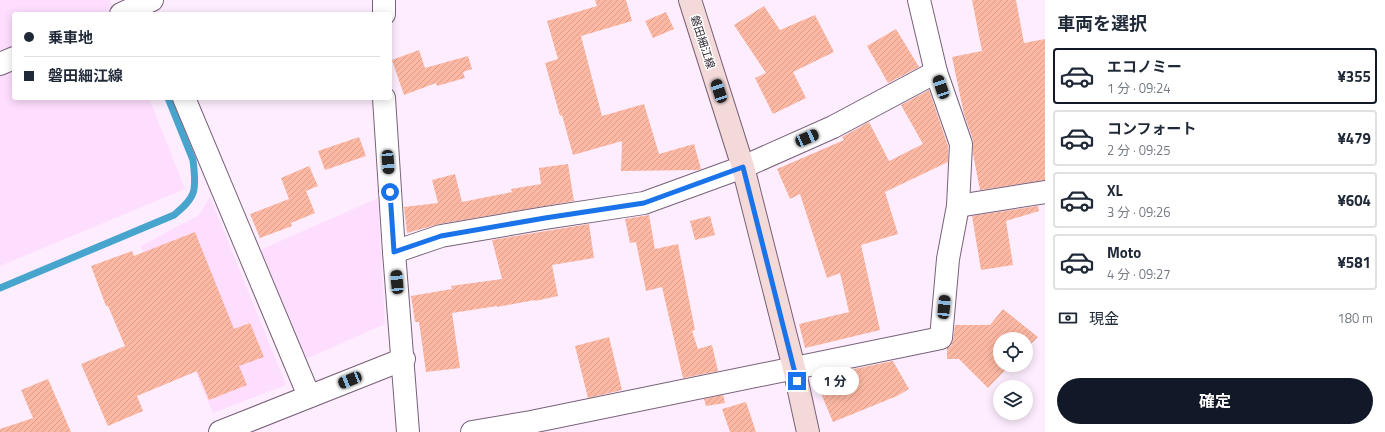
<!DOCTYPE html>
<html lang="ja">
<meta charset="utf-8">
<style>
:root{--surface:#fff;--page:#f2f2f3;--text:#1f2937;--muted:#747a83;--line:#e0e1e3;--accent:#111827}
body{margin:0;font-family:"Titillium Web","Noto Sans JP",sans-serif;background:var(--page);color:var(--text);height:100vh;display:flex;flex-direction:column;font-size:15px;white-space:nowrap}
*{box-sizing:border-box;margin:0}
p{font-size:13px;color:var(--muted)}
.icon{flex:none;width:22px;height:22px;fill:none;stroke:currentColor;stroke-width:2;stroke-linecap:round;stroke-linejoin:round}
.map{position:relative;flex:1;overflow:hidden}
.drawer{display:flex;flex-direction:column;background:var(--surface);width:340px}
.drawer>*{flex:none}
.hud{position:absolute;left:12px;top:12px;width:380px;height:88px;border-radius:4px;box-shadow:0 2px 10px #0003;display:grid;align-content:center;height:88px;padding:0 12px;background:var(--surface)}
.tools{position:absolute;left:993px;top:332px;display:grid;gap:8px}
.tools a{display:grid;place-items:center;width:40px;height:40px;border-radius:50%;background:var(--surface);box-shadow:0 2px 10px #0003;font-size:20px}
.end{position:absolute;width:18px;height:18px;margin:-9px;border:5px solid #1a73e8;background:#fff;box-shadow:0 0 0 2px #fff}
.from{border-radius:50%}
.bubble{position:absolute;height:28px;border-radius:14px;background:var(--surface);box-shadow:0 2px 10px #0003;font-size:13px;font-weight:700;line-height:28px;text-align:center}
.car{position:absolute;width:12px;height:24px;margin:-12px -6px;border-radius:5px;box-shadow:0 0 3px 1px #0007;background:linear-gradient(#222 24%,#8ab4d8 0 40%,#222 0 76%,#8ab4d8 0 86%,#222 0)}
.hud b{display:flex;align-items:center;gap:14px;height:38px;font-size:15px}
.hud b+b{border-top:1px solid var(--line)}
.hud i{width:10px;height:10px;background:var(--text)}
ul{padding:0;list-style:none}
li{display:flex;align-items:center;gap:12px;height:56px;margin:0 8px 6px;padding:0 4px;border:2px solid var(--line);border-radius:4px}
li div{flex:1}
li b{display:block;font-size:15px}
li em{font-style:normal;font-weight:700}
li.selected{border-color:var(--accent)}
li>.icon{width:36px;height:36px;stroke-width:1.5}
h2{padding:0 12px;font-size:18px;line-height:48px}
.pay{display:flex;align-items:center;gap:10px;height:44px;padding:0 12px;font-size:15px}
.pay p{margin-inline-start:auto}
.primary-button{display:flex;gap:8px;margin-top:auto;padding:8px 12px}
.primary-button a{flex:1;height:46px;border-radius:24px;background:var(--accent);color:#fff;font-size:16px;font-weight:700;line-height:46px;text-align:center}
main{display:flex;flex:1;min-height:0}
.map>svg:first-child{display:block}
.built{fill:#fedeff}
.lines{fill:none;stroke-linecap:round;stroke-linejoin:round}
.stream{stroke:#47a4cd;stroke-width:7}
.building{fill:url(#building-hatch)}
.street-casing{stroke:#786178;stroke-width:24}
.secondary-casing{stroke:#786178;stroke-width:24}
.street{stroke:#fff;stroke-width:22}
.secondary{stroke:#f4d9d9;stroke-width:22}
.route{stroke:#1a73e8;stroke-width:5}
.labels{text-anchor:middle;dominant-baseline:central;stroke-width:3;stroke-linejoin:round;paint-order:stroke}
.street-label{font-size:11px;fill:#322832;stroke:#fff}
</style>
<main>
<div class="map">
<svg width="1045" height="432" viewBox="0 0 1045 432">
<defs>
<pattern id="building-hatch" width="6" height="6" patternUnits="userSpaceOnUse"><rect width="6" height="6" fill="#fcb8a3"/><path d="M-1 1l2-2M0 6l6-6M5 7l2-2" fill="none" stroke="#d89e8d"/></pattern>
</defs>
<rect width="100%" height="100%" fill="#fdedfe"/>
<g class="built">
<path d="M0,0H110L116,14H14V98H149L185,189L0,266Z"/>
<path d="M210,197L286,385L213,413L141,246L199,215Z"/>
<path d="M378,198L385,324L306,359L260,250Z"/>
</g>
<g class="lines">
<path class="stream" d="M0,288L174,215C181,209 190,202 193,193C196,185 194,168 193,160L168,98"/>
</g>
<g class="building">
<path d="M595,0H626L632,21L581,36L602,116L644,104L659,154L694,144L701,169L698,170L621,171L622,141L573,155L562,115L560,116L545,63L558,59L547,21L597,6Z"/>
<path d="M972,0H1016L1024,43L1045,39V180L980,190L973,154V140L964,114L952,57L982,51Z"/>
<path d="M764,6L780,30L815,15L834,52L793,72L806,98L773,114L755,78L766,73L734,25Z"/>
<path d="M666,12L674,29L653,38L645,21Z"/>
<path d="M896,29L919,67L888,83L867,46Z"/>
<path d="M419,50L425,68L468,56L472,69L463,72L465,78L437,86L436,83L404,95L392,60Z"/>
<path d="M929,90L948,146V162L885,192L898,234L861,245L880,330L805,348L799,324L849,312L840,273L827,278L800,194L790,199L777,169L844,140L842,137L869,122L889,161L923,144L901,105Z"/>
<path d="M359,137L366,156L325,170L318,151Z"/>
<path d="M568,164L574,201L439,224L407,233L404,207L438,203L432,180L455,174L462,202L512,192L511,189L541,184L539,168Z"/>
<path d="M309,166L318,186L306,191L315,213L291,223L292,226L260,238L250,214L289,199L281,178Z"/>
<path d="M1038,206L1039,211L1006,221L1013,265L981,270L972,216Z"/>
<path d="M649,215L655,249L678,244L695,330L692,331L698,349L712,345L718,371L683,378L662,287L646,291L636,242L630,243L625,219Z"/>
<path d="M710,216L715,235L695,240L690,221Z"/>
<path d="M589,224L594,258L552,265L558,296L535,301V300L497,307V306L452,313L460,368L426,372L419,322H415L411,296L452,289L451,286L502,279L492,240Z"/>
<path d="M195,232L234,329L250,323L264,357L239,366L247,385L209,400L197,371L137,396L143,411L108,426L81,364L125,346L108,306H106L91,266L132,251L134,256Z"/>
<path d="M1003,309L1038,337L1026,349V339H1000V365H1010L988,388L959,359H947V348L951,346L953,340L955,325H990Z"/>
<path d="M609,337L622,390L588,398L575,346Z"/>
<path d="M893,361L909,389L897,396L833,422L817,384L854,369Z"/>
<path d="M48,379L71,432H0V429L33,418L21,390Z"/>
<path d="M723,395L725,403L706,406L704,399Z"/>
<path d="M746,402L756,432H730L722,409Z"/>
</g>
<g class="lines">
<defs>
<g id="street">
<path d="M384,0V14"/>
<path d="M121,14L152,0"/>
<path d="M0,64L14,58"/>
<path d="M184,98L309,396"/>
<path d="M384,98L394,252L408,432"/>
<path d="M958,206L1045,192"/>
<path d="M394,252L441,236L545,218L644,203L743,167L833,127L936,72"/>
<path d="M220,432L404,359"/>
<path d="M472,432L531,422L941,338L948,259L958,206L961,144L936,72L919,0"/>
</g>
<path id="secondary" d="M690,0L743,167L794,368L808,432"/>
</defs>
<use href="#street" class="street-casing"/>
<use href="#secondary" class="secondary-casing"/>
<use href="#street" class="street"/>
<use href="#secondary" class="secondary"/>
</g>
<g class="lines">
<path class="route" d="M390,192L394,252L441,236L545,218L644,203L743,167L797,381"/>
</g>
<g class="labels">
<g class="street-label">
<text transform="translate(703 42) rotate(72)">磐田細江線</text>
</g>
</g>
</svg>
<div class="tools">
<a><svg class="icon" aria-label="locate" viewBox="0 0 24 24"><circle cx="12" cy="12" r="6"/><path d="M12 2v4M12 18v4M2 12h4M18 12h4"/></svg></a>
<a><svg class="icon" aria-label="layers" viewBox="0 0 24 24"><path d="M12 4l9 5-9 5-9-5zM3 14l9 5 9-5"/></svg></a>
</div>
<i class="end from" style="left:390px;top:192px"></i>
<i class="end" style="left:797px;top:381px"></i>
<div class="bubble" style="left:811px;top:367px;width:48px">1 分</div>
<i class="car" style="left:941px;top:87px;rotate:341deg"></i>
<i class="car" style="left:719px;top:91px;rotate:342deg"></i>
<i class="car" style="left:807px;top:138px;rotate:66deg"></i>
<i class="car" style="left:388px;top:162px;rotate:176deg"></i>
<i class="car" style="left:397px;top:282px;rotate:355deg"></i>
<i class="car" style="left:944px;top:307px;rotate:5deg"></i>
<i class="car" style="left:350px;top:380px;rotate:248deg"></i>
<div class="hud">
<b><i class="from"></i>乗車地</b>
<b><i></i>磐田細江線</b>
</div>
</div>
<section class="drawer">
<h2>車両を選択</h2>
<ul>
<li class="selected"><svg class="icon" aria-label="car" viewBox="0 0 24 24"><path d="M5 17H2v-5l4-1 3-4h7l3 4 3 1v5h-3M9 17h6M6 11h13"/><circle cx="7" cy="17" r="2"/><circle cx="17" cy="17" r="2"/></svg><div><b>エコノミー</b><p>1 分 · 09:24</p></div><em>¥355</em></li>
<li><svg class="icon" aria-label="car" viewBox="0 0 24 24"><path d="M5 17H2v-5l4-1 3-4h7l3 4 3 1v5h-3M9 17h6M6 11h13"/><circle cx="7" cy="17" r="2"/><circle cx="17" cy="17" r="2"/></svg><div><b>コンフォート</b><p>2 分 · 09:25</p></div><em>¥479</em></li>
<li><svg class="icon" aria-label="car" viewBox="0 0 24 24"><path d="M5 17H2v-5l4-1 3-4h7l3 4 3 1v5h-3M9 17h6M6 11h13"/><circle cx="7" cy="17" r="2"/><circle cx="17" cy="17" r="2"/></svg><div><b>XL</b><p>3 分 · 09:26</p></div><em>¥604</em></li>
<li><svg class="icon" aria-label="car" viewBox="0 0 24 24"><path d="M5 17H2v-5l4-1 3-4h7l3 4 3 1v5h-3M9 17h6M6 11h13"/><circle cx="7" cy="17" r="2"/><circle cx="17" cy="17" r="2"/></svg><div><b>Moto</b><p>4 分 · 09:27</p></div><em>¥581</em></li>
</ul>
<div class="pay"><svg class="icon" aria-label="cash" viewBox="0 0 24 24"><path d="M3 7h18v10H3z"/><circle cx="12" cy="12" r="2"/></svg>現金<p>180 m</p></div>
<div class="primary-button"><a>確定</a></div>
</section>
</main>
